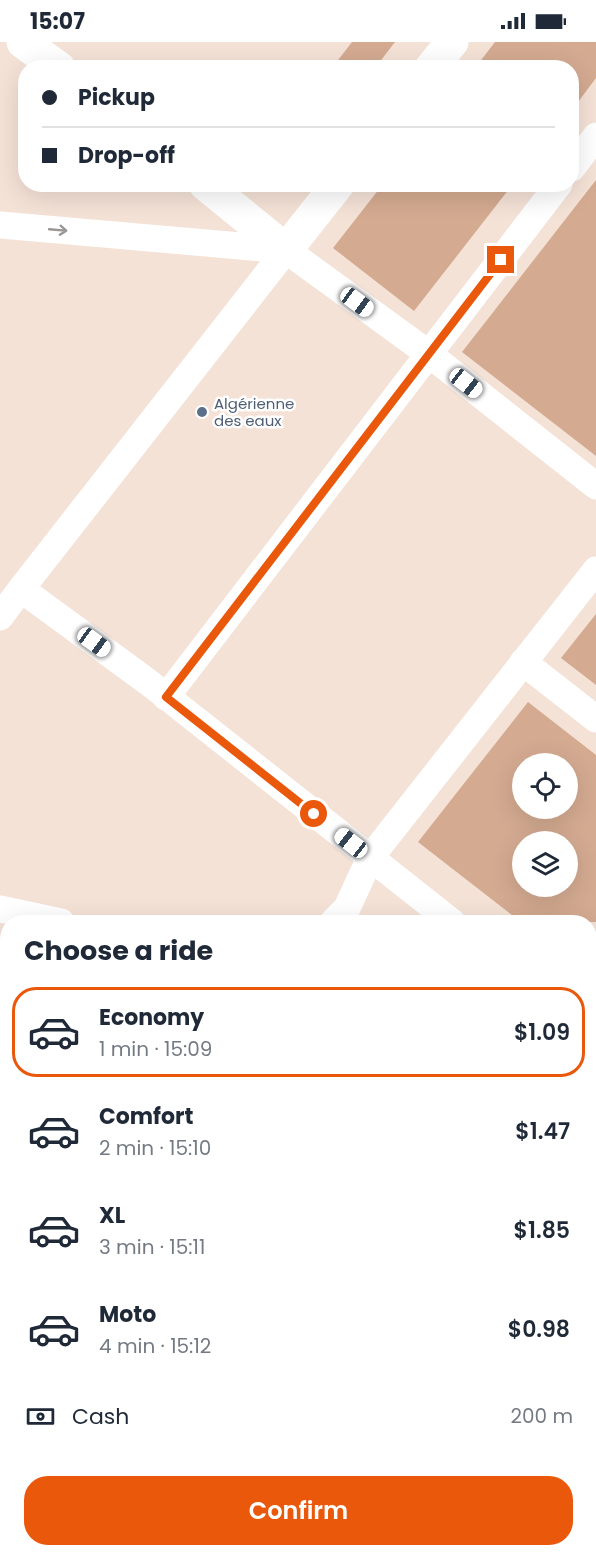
<!DOCTYPE html>
<meta charset="utf-8">
<style>
:root{--surface:#fff;--page:#f2f2f3;--text:#1f2937;--muted:#747a83;--line:#e0e1e3;--accent:#ea580c}
body{margin:0;font-family:Poppins,sans-serif;background:var(--page);color:var(--text);height:100vh;display:flex;flex-direction:column;font-size:22px;white-space:nowrap}
*{box-sizing:border-box;margin:0}
p{font-size:20px;color:var(--muted)}
.icon{flex:none;width:33px;height:33px;fill:none;stroke:currentColor;stroke-width:2;stroke-linecap:round;stroke-linejoin:round}
.map{position:relative;flex:1;overflow:hidden}
.details{position:absolute;left:0px;top:873px;width:597px;height:642px;display:flex;flex-direction:column;background:var(--surface);border-radius:24px 24px 0 0;box-shadow:0 6px 24px #0002}
.details>*{flex:none}
.hud{position:absolute;left:18px;top:18px;width:561px;height:132px;border-radius:24px;box-shadow:0 6px 24px #0002;display:grid;align-content:center;height:132px;padding:0 24px;background:var(--surface)}
.buttons{position:absolute;left:512px;top:711px;display:grid;gap:12px}
.buttons a{display:grid;place-items:center;width:66px;height:66px;border-radius:50%;background:var(--surface);box-shadow:0 6px 24px #0002;font-size:30px}
.end{position:absolute;width:27px;height:27px;margin:-14px;border:8px solid #ea580c;background:#fff;box-shadow:0 0 0 3px #fff}
.from{border-radius:50%}
.car{position:absolute;width:18px;height:36px;margin:-18px -9px;border-radius:8px;box-shadow:0 0 4px 2px #0007;background:linear-gradient(#fff 24%,#345 0 40%,#fff 0 76%,#345 0 86%,#fff 0)}
.hud b{display:flex;align-items:center;gap:21px;height:57px;font-size:22px}
.hud b+b{border-top:2px solid var(--line)}
.hud i{width:15px;height:15px;background:var(--text)}
ul{padding:0;list-style:none}
li{display:flex;align-items:center;gap:18px;height:90px;margin:0 12px 9px;padding:0 12px;border:3px solid transparent;border-radius:24px}
li div{flex:1}
li b{display:block;font-size:22px}
li em{font-style:normal;font-weight:600}
li.on{border-color:var(--accent)}
li>.icon{width:54px;height:54px;stroke-width:1.5}
h2{padding:0 24px;font-size:27px;line-height:72px}
.pay{display:flex;align-items:center;gap:15px;height:66px;padding:0 24px;font-size:22px}
.pay p{margin-inline-start:auto}
.cta{display:flex;gap:12px;margin-top:auto;padding:12px 24px}
.cta a{flex:1;height:69px;border-radius:24px;background:var(--accent);color:#fff;font-size:24px;font-weight:600;line-height:69px;text-align:center}
.status{display:flex;justify-content:space-between;align-items:center;height:42px;padding:0 30px;background:var(--surface);direction:ltr}
.status svg{height:16px;fill:currentColor}
.map>svg:first-child{display:block}
.building{fill:#d4aa91;fill-rule:evenodd}
.lines{fill:none;stroke-linecap:round;stroke-linejoin:round}
.minor{stroke:#fff;stroke-width:27}
.major{stroke:#fff;stroke-width:33}
.oneway{stroke:#9a9694}
.route{stroke:#ea580c;stroke-width:8}
.service-dot{fill:#5c6f8a;stroke:#fff;stroke-width:2}
.labels{text-anchor:middle;dominant-baseline:central;stroke-width:5;stroke-linejoin:round;paint-order:stroke}
.service-label{font-size:15px;fill:#4e5e75;stroke:#fff;text-anchor:start}
</style>
<div class="status"><b>15:07</b><svg viewBox="0 0 49 12"><path d="M0 12V9h3v3zM5 12V6h3v6zM10 12V3h3v9zM15 12V0h3v12zM26 1h20v11H26zM47 4h2v5h-2z"/></svg></div>
<div class="map">
<svg width="596" height="1515" viewBox="0 0 596 1515">
<rect width="100%" height="100%" fill="#f5e2d7"/>
<g class="building">
<path d="M352,0H395L375,26H332Z"/>
<path d="M495,0H596V36L572,68V26H475Z"/>
<path d="M596,138V414L462,310Z"/>
<path d="M383,142H513L414,269L333,206Z"/>
<path d="M596,572V643L561,616Z"/>
<path d="M528,660L596,713V880H521L418,800ZM522,722H567V766H522ZM522,800H567V844H522Z"/>
</g>
<g class="lines">
<g class="minor">
<path d="M572,126L596,94"/>
<path d="M0,183L286,208"/>
<path d="M0,575L21,547"/>
<path d="M523,620L596,677"/>
<path d="M166,655L559,142"/>
<path d="M0,867L61,880"/>
<path d="M333,880L347,866L370,816L596,528"/>
<path d="M452,880L148,640L21,547L286,208L429,312L596,444"/>
<path d="M590,989L596,995"/>
<path d="M0,1150L8,1146"/>
<path d="M590,1225L596,1217"/>
<path d="M0,1281L8,1303"/>
<path d="M590,1320L596,1325"/>
<path d="M0,1329L8,1326"/>
<path d="M78,1508L80,1515"/>
<path d="M366,1508L376,1515"/>
<path d="M514,1508L522,1515"/>
<path d="M187,1515C210,1511 230,1505 252,1515"/>
<path d="M319,1515L338,1508"/>
</g>
<g class="major">
<path d="M23,0L59,26"/>
<path d="M431,26L452,0"/>
<path d="M205,142L286,208L338,142"/>
</g>
</g>
<defs><path id="oneway-shaft" d="M-6 0H5M1.5-3L5.5 0L1.5 3" fill="none" stroke-width="1.6" stroke-linecap="round" stroke-linejoin="round" transform="scale(1.5)"/></defs>
<use class="oneway" href="#oneway-shaft" transform="translate(58 188) rotate(5)"/>
<g class="lines">
<path class="route" d="M314,772L166,655L501,218"/>
</g>
<circle class="service-dot" cx="202" cy="370" r="6"/>
<g class="labels">
<g class="service-label">
<text x="214" y="361">Algérienne<tspan x="214" dy="17">des eaux</tspan></text>
</g>
</g>
</svg>
<div class="buttons">
<a><svg class="icon" aria-label="locate" viewBox="0 0 24 24"><circle cx="12" cy="12" r="6"/><path d="M12 2v4M12 18v4M2 12h4M18 12h4"/></svg></a>
<a><svg class="icon" aria-label="layers" viewBox="0 0 24 24"><path d="M12 4l9 5-9 5-9-5zM3 14l9 5 9-5"/></svg></a>
</div>
<i class="end from" style="left:314px;top:772px"></i>
<i class="end" style="left:501px;top:218px"></i>
<i class="car" style="left:357px;top:260px;rotate:126deg"></i>
<i class="car" style="left:466px;top:341px;rotate:128deg"></i>
<i class="car" style="left:94px;top:600px;rotate:126deg"></i>
<i class="car" style="left:351px;top:801px;rotate:308deg"></i>
<div class="hud">
<b><i class="from"></i>Pickup</b>
<b><i></i>Drop-off</b>
</div>
<section class="details">
<h2>Choose a ride</h2>
<ul>
<li class="on"><svg class="icon" aria-label="car" viewBox="0 0 24 24"><path d="M5 17H2v-5l4-1 3-4h7l3 4 3 1v5h-3M9 17h6M6 11h13"/><circle cx="7" cy="17" r="2"/><circle cx="17" cy="17" r="2"/></svg><div><b>Economy</b><p>1 min · 15:09</p></div><em>$1.09</em></li>
<li><svg class="icon" aria-label="car" viewBox="0 0 24 24"><path d="M5 17H2v-5l4-1 3-4h7l3 4 3 1v5h-3M9 17h6M6 11h13"/><circle cx="7" cy="17" r="2"/><circle cx="17" cy="17" r="2"/></svg><div><b>Comfort</b><p>2 min · 15:10</p></div><em>$1.47</em></li>
<li><svg class="icon" aria-label="car" viewBox="0 0 24 24"><path d="M5 17H2v-5l4-1 3-4h7l3 4 3 1v5h-3M9 17h6M6 11h13"/><circle cx="7" cy="17" r="2"/><circle cx="17" cy="17" r="2"/></svg><div><b>XL</b><p>3 min · 15:11</p></div><em>$1.85</em></li>
<li><svg class="icon" aria-label="car" viewBox="0 0 24 24"><path d="M5 17H2v-5l4-1 3-4h7l3 4 3 1v5h-3M9 17h6M6 11h13"/><circle cx="7" cy="17" r="2"/><circle cx="17" cy="17" r="2"/></svg><div><b>Moto</b><p>4 min · 15:12</p></div><em>$0.98</em></li>
</ul>
<div class="pay"><svg class="icon" aria-label="cash" viewBox="0 0 24 24"><path d="M3 7h18v10H3z"/><circle cx="12" cy="12" r="2"/></svg>Cash<p>200 m</p></div>
<div class="cta"><a>Confirm</a></div>
</section>
</div>
